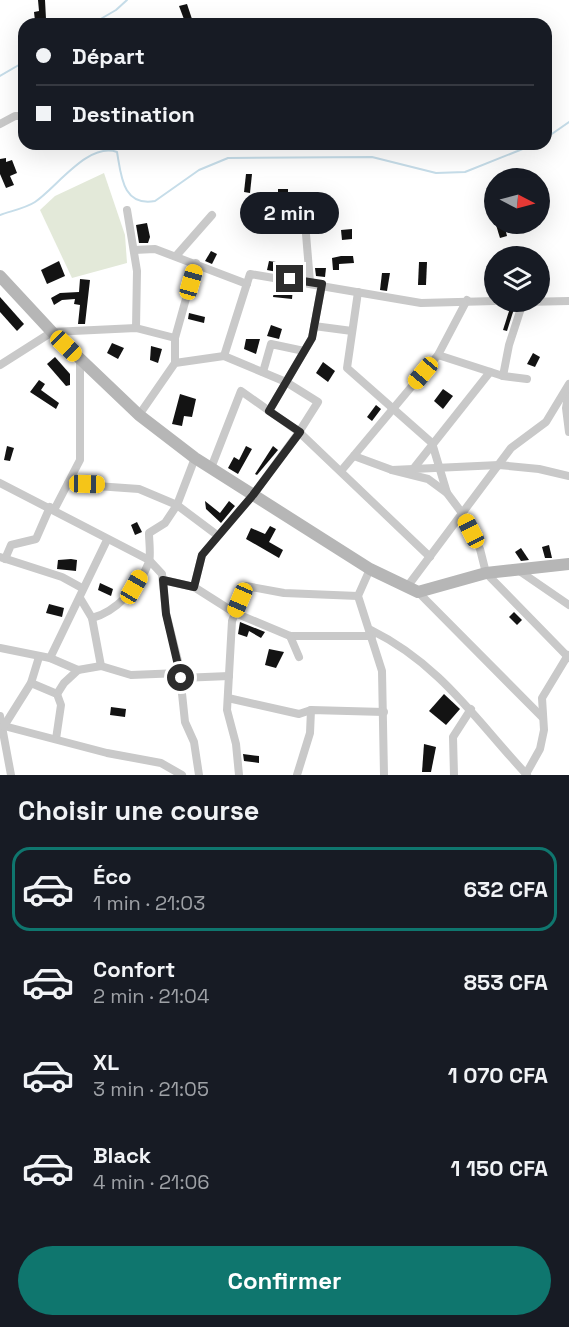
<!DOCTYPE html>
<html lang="fr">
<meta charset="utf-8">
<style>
:root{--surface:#171b24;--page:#20242c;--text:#f1f3f6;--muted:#9ea1a6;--line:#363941;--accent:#0f766e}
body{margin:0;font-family:"Space Grotesk",sans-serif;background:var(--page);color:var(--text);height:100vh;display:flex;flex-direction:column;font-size:22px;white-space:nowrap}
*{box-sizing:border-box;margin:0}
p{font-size:20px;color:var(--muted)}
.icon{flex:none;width:33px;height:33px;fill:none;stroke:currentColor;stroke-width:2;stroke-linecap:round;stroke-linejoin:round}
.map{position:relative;height:775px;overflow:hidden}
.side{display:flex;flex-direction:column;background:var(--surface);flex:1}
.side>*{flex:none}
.guide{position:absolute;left:18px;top:18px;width:534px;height:132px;border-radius:18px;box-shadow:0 6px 24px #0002;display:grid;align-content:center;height:132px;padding:0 18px;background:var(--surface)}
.needle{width:39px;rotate:96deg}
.buttons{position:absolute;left:484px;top:168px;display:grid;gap:12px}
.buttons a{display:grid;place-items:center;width:66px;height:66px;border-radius:50%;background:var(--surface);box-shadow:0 6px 24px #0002;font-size:30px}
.end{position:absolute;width:27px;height:27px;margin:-14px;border:8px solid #2c2c2c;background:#fff;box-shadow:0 0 0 3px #fff}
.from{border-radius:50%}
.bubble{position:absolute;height:42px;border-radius:21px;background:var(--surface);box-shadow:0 6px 24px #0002;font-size:20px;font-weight:800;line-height:42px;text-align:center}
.car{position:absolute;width:18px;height:36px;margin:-18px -9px;border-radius:8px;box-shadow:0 0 4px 2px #0007;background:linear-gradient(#f5c518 24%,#345 0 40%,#f5c518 0 76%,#345 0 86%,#f5c518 0)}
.guide b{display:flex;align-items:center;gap:21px;height:57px;font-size:22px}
.guide b+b{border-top:2px solid var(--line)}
.guide i{width:15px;height:15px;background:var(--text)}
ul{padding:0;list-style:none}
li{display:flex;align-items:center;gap:18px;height:84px;margin:0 12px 9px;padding:0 6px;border:3px solid transparent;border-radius:18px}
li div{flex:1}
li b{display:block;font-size:22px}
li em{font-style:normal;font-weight:800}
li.on{border-color:var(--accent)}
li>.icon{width:54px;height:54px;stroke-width:1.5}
h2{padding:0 18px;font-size:27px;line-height:72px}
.primary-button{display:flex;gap:12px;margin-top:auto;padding:12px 18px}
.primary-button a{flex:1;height:69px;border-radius:36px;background:var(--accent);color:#fff;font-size:24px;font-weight:800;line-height:69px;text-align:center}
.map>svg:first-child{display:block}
.green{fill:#e3e9d9}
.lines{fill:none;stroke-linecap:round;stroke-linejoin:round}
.stream{stroke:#c6dde9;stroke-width:2}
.building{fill:#131313}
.minor{stroke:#c9c9c9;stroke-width:8}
.secondary{stroke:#b6b6b6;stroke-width:12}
.route{stroke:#2c2c2c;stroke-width:8}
</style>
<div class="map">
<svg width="569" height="775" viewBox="0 0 569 775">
<rect width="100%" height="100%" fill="#fff"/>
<path class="green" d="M104,173L125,235L127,263L72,278L40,210L55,196Z"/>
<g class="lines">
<g class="stream">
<path d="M92,24L116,10L127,0"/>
<path d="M0,76L24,62"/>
<path d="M546,138L569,122"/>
<path d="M0,215C11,211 26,208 35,202C57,187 88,142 117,152C121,174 122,207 155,201L199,170L228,158L372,157L436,173L465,172L535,144"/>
</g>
</g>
<g class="building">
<path d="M38,0H45L46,19L35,21L34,12L39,11Z"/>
<path d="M187,4L192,19L185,22L179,6Z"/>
<path d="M6,158V162L12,160L17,173L10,176L14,185L6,188L0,174V159Z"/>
<path d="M246,174H252L250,193L244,192Z"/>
<rect x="278" y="189" width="10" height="9"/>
<path d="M147,223L150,237L148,243H139L136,225Z"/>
<path d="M504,224L507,236L500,238L496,225Z"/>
<path d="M352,229V239L342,240L341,230Z"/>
<path d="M211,251L217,254L212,264L205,261Z"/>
<path d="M341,256H353L354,263L339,264V270H333L332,258Z"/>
<path d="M59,261L65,276L47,284L41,270Z"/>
<path d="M269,261L276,262L275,269L287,270V274L267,270Z"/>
<path d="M419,262H427L426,285H418Z"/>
<path d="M315,268H326L325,277L316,276Z"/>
<path d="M382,273H390L387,291L380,290Z"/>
<path d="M80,279L90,280L85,324H78L80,305L74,304L75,299L62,300L54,305L51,298L60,293L79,292Z"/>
<path d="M284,286L293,288L292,299L273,297L274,291L283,292Z"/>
<path d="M0,297L24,324L17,331L0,312Z"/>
<path d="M510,308L514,309L507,331L503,330Z"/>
<path d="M189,313L205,317L204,323L188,319Z"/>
<path d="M271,325L282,329L279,339L267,336Z"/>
<path d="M246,339H260L256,354L244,349Z"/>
<path d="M112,343L124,348L118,359L107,353Z"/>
<path d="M151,346L162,349L158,363L150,360Z"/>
<path d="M533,353L540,357L535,367L527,364Z"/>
<path d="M55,357L70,374V385L66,386L47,364Z"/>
<path d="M323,362L335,371L328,382L316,373Z"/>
<path d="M39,380L45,384L41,390L59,403L56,409L30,392Z"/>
<path d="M443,389L453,396L443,409L434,401Z"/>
<path d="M180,394L196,399L192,417L184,416L182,426L172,424Z"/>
<path d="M376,405L381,409L372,421L367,417Z"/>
<path d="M7,446L14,448L10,461L4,460Z"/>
<path d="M246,446L252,449L238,474L228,468L234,457L239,460Z"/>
<path d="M273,446L278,450L257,475L255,474Z"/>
<path d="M205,501L220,513L229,501L235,506L221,523L206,509Z"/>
<path d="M137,522L142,532L135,535L131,525Z"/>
<path d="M270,526L276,529L269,542L283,550L279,558L246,539L251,528L265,534Z"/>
<path d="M549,545L552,558H545L542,547Z"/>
<path d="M521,548L529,560L521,561L515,552Z"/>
<path d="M71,559L77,560L76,571L57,569L58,560Z"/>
<path d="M100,583L113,589L111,596L98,590Z"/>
<path d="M49,604L64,608L62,617L46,613Z"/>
<path d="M514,612L522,620L517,625L509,617Z"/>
<path d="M240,622L265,632L261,638L249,631L247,637L238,634Z"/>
<path d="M269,649L284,652L276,668L265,665Z"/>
<path d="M444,694L460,709L446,725L429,711Z"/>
<path d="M111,707L126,709L125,717L110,715Z"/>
<path d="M424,744L436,747L431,772H422Z"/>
<path d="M243,754L259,756V763L244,761Z"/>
</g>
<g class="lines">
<g class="minor">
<path d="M0,124L15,116H24"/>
<path d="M127,210L137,271L136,328"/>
<path d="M306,234L310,282"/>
<path d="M134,250L155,249L247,284"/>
<path d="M176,256L212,215"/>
<path d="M358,292L347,368L432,443L447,493"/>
<path d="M523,302L569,301"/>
<path d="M314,326L352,331"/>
<path d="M438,355L503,376L527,379"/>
<path d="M224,356L250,274L421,303L495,301"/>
<path d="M175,363V338L196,263"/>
<path d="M0,365L52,332L136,328L175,338"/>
<path d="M263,372L271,344L304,351"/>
<path d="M503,376L509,345L523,302"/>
<path d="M569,389L566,408L569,432"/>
<path d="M269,411L312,338L322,284"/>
<path d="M139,415L175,363L224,356L286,382L318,402L299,432L253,495L202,555L194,587"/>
<path d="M354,456L392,470L499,465L539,469L569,476"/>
<path d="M211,468L241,391L299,432L430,557"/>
<path d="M392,470L428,479L447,493L462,513L480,549L486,573L569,658"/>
<path d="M341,471L438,355L467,300"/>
<path d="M410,473L490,372"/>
<path d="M0,483L149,560L162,574L166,613L179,665L185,722L194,742L199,775"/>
<path d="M68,484L139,489L177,505L217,535"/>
<path d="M54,510L80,460V359"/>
<path d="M0,557L62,577L82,588"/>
<path d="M5,559L11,545L36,539L50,507"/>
<path d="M370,569L358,596L382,671L384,775"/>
<path d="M518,570L569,605"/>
<path d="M163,580L194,587L235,613L290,636H372"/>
<path d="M407,587L511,448L546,422L569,384"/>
<path d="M418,592L542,717"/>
<path d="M80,598L92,618L101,666"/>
<path d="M92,618C116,612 140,586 149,562C151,554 149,541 149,533L165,523L177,505L195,458"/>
<path d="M371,630C440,664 476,720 527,775"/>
<path d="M290,636L299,657"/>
<path d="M0,648L50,658L78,670"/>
<path d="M50,658L107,540"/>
<path d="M181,678L229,676"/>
<path d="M31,683L57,694L61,705L56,739"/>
<path d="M57,694L64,683L78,670L101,666L131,675L180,673"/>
<path d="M228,698L299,714L311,710L384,712"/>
<path d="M0,716L11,775"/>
<path d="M4,726L107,753L161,763L182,775"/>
<path d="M4,726L31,683L39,657"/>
<path d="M526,774L540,749L544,730L542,698L568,655"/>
<path d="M239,775L236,744L227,710L232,621L246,586L284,593L358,596"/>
<path d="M297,775L310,733L311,710"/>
<path d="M454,775L453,737L471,709"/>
</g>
<path class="secondary" d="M0,276L52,332L139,415L195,458L370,569L418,592L486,573L569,564"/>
</g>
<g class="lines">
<path class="route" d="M181,678L166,614L163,580L194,587L202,555L253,495L300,432L269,411L312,338L322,284L290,279"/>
</g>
</svg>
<div class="buttons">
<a><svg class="needle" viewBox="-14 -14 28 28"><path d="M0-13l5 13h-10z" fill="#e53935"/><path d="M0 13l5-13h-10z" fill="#9ea1a6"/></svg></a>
<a><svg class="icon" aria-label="layers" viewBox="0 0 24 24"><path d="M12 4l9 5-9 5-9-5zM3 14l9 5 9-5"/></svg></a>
</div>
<i class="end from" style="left:181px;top:678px"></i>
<i class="end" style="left:290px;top:279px"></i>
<div class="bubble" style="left:240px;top:192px;width:99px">2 min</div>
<i class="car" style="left:191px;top:282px;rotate:16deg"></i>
<i class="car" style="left:66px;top:346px;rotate:134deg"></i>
<i class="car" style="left:423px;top:373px;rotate:220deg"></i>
<i class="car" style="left:87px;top:484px;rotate:91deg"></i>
<i class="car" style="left:471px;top:531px;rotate:333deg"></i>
<i class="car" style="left:134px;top:587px;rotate:30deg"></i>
<i class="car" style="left:240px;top:600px;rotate:203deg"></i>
<div class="guide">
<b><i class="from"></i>Départ</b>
<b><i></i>Destination</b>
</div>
</div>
<section class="side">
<h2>Choisir une course</h2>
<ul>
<li class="on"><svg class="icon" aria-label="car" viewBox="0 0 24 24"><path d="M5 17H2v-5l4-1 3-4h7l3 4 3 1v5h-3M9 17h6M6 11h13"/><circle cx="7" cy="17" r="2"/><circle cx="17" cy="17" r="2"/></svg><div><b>Éco</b><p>1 min · 21:03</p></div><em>632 CFA</em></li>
<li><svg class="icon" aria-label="car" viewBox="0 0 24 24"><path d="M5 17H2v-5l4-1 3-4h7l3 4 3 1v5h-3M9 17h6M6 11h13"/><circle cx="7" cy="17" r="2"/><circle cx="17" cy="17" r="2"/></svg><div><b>Confort</b><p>2 min · 21:04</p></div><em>853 CFA</em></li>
<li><svg class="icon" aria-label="car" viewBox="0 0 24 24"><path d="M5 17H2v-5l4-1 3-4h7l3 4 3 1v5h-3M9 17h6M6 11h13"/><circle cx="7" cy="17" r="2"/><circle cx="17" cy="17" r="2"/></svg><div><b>XL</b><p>3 min · 21:05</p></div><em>1 070 CFA</em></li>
<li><svg class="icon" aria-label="car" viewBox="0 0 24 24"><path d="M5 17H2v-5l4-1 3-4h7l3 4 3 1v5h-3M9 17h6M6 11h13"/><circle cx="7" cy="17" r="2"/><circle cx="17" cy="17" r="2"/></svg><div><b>Black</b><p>4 min · 21:06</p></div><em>1 150 CFA</em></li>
</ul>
<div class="primary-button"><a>Confirmer</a></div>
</section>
